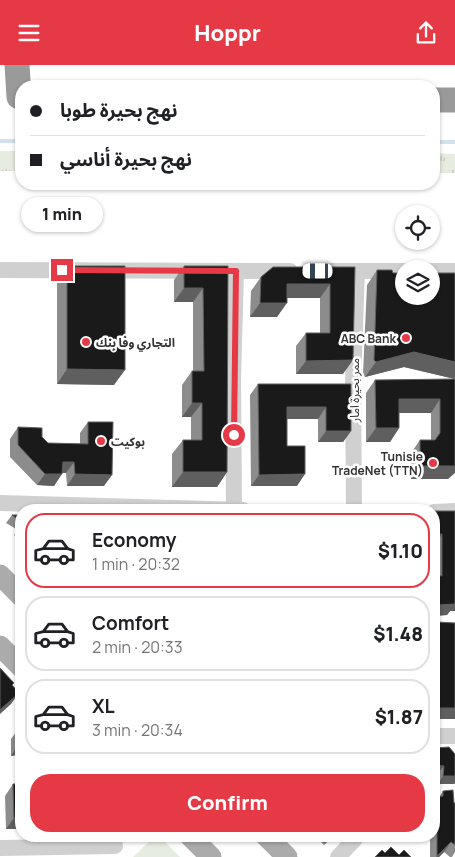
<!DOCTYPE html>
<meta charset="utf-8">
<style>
:root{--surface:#fff;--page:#f6f6f6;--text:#202124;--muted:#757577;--line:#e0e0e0;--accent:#e63946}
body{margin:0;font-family:Manrope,"Noto Sans Arabic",sans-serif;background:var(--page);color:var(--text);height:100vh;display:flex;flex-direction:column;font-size:19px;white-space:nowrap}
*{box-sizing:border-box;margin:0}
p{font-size:16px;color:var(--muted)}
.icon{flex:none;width:28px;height:28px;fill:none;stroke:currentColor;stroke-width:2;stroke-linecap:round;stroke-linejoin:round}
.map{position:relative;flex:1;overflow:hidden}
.details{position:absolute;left:15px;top:439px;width:425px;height:338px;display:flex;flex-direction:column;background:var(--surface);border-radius:20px;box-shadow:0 1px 4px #0004}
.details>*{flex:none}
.banner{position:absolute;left:15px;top:15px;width:425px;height:110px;border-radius:20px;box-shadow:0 1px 4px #0004;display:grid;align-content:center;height:110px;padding:0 15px;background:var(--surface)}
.controls{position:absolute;left:395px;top:140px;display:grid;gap:10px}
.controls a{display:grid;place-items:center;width:45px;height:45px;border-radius:50%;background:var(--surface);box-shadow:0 1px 4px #0004;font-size:25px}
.end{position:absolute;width:22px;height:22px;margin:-11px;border:6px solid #e63946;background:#fff;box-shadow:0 0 0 2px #fff}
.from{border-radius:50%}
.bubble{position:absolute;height:35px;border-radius:18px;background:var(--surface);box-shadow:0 1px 4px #0004;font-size:16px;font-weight:800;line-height:35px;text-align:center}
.car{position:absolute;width:15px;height:30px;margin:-15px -8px;border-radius:6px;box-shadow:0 0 4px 1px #0007;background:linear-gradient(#fff 24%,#345 0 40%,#fff 0 76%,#345 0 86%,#fff 0)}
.banner b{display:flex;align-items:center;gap:18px;height:48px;font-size:19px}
.banner b+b{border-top:1px solid var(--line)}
.banner i{width:12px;height:12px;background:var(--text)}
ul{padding:9px 0 0;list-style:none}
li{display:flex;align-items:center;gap:15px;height:75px;margin:0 10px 8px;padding:0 5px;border:2px solid var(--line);border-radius:20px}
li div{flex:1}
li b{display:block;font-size:19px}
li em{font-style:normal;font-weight:800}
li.current{border-color:var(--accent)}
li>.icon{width:45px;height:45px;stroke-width:1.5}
.cta{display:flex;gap:10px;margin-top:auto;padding:10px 15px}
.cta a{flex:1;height:58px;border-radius:20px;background:var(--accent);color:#fff;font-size:20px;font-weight:800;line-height:58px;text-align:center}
header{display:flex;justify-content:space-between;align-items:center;height:65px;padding:0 15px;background:var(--accent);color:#fff;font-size:22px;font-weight:800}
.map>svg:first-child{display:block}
.grass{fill:url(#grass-tufts)}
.garden{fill:#e6ecdf}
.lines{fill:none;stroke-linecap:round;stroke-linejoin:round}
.stream{stroke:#cfe2ee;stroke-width:4}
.minor{stroke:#d0d0d0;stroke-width:16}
.major{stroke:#ababab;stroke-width:21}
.highway{stroke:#9a9a9a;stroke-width:25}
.wall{fill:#8c8c8c}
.shaded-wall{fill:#5f5f5f}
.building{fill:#1a1a1a;stroke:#5f5f5f}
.route{stroke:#e63946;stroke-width:6}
.poi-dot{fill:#e63946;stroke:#fff;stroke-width:2}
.labels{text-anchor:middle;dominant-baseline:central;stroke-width:5;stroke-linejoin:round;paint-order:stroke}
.poi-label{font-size:12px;font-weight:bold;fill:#333;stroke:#fff;text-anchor:end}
.street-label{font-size:12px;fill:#333;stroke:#fff}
</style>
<header><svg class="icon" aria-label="menu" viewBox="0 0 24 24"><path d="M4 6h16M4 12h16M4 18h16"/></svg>Hoppr<svg class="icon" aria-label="share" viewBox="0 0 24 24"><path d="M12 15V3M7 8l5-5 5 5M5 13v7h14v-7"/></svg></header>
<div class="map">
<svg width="455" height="792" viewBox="0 0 455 792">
<defs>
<pattern id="grass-tufts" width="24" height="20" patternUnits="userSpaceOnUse" patternTransform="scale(1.25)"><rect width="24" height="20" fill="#e6ecdf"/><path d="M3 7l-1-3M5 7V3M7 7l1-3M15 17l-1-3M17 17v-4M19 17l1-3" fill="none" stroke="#c6cbc0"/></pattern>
</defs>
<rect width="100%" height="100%" fill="#fff"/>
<g class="grass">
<rect x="0" y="86" width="21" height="20"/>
<path d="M434,88L455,89V108H434Z"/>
</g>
<path class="garden" d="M156,770H158L180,792H133Z"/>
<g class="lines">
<g class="stream">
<path d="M0,76H21"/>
<path d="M434,77H455"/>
</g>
<g class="minor">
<path d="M0,205L290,206"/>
<path d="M332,206H404"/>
<path d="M431,206H455"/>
<path d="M0,438L243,445"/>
<path d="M234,445L233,314L236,206"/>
<path d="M354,445L353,317L357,206"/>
<path d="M434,447L455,446"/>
<path d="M434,671H455"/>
<path d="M0,783L115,781"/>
<path d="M338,792L355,774V770"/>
</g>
<g class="major">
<path d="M0,510L21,531"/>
<path d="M0,581L21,602"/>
<path d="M189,770L211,792"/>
<path d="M265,770L287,792"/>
</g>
<g class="highway">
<path d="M17,0L19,32"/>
<path d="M434,35H455"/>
</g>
</g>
<g class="wall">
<path d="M67,201L114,320L57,319V215Z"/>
<path d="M184,201H228L227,407L217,422H172V389L183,375H191V352H182V320L192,306H193V237H174V215Z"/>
<path d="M355,202L343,309H296V281L306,268H320V233H287L277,252H250L251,226L261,212Z"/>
<path d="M377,205L393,208L455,314L404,302L365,312L363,309L367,220Z"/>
<path d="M455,314L448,414H411V388L420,375H431V348H399V363L390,377H366V328L375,315Z"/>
<path d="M258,319H351V366L343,377H318V354H287V381L297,421H251L250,330Z"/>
<path d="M88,357L104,421H67L66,408H62L54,421L37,420L10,392V374L18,362L42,372L48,378L80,379V368Z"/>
<path d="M434,446H455V546H450L447,550L434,551Z"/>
<path d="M12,450H21V477L14,470L18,465L6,458Z"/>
<path d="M434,551L437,557L455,558V654H434Z"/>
<path d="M19,663H21V695H17V690L11,691V674Z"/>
<path d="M434,683L455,689V718L454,719H438V708H434Z"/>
<path d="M13,719L21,764H6L5,731Z"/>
<path d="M443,726L454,738H455V787L452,792H450L444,787L439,792H430V771H426V770H434V733L439,732Z"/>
<path d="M314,770H334L324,780Z"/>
</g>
<g class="shaded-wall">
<path d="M287,219H330L320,233H277Z"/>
<path d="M184,223H203L193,237H174Z"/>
<path d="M260,238H287L277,252H250Z"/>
<path d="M414,287L455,297V314L404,302L365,312L376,297Z"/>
<path d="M353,295L343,309H296L306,296Z"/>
<path d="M67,304L125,305L114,320L57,319Z"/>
<path d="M399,334H440L431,348H390Z"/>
<path d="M192,338H202L191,352H182Z"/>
<path d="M287,342H326L318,354H279Z"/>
<path d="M376,363H399L390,377H366Z"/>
<path d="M326,366H351L343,377H318Z"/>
<path d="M63,397H74L66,408H55Z"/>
<path d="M420,401H455V408L448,414H411Z"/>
<path d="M183,407H227L217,422H172Z"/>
<path d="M45,409H62L54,421L37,420Z"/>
<path d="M75,409L112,410L104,421H67Z"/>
<path d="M305,409L297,421H251L259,410Z"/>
<path d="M434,469H442L434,481Z"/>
<path d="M455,535V546H450L447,550L434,551V545L437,540Z"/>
<path d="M434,579H437L434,584Z"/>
<path d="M19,628L11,639L0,649V645Z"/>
<rect x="434" y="643" width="21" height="11"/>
<path d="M19,679H21V685L17,690L11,691Z"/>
<path d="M21,689V695H17Z"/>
<path d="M434,700L444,701L438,708H434Z"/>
<path d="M443,711H455V718L454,719H438Z"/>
<path d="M14,753H21V764H6Z"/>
<path d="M331,770H334L324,780Z"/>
<path d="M451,777L444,787L439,792H436Z"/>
</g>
<g class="building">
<path d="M67,201H125V305L67,304Z"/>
<path d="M184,201H228L227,407H183V375H202V338H192V306H204L203,223H184Z"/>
<path d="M273,202H355L353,295L306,296V268H330V219H287V238H260L261,212Z"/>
<path d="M377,205H392L393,208H404V231H431V208H455V297L414,287L376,297L374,295Z"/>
<path d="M455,314V401H420V375H435L440,368V334H399V363H376L375,315Z"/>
<path d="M258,319H351V366H326V342H287V381H305V409L259,410Z"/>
<path d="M88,357H113L112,410L75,409L74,397H63L62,409H45L18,380V362L42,363V372L48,378L88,379Z"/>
<path d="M434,446H455V539L437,540L434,545V510L442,511V469H434Z"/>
<path d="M12,450H21V456Z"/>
<path d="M434,551L437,557L455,558V643H434V616H437V579H434Z"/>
<path d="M0,603L14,618L12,620L19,628L0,645Z"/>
<rect x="19" y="663" width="2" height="16"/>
<path d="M449,682L455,689V711H443L444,701L434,700V683Z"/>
<path d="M13,719H21V753H14Z"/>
<path d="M453,725L454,738H455V780L451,777L437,791V761H434V733L443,731V726Z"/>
<path d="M391,782L399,790L404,785L411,792H375L382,785L385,788Z"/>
</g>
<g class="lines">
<path class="route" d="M62,205L236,206L234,370"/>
</g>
<g class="poi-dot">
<circle cx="406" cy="273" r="5"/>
<circle cx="86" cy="277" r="5"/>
<circle cx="101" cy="376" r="5"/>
<circle cx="433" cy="398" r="5"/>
</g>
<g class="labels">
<g class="poi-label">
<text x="396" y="273">ABC Bank</text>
<text x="96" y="277" text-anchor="start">التجاري وفا بنك</text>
<text x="111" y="376" text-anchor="start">بوكيت</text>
<text x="423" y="391">Tunisie<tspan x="423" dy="14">TradeNet (TTN)</tspan></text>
</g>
<g class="street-label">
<text transform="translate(354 325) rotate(-90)">ممر بحيرة امار</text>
</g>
</g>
</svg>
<div class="controls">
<a><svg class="icon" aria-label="locate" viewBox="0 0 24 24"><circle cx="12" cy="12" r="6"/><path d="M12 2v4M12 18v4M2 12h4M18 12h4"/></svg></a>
<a><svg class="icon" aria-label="layers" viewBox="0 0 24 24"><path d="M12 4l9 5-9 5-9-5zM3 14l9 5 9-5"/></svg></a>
</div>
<i class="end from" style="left:234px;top:370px"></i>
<i class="end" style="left:62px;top:205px"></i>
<div class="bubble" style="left:21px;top:132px;width:82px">1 min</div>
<i class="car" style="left:318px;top:206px;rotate:270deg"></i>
<div class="banner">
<b><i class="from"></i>نهج بحيرة طوبا</b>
<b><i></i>نهج بحيرة أناسي</b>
</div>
<section class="details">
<ul>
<li class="current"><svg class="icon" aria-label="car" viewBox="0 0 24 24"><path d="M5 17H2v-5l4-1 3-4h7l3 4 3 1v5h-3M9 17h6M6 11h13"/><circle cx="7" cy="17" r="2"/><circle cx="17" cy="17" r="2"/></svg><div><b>Economy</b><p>1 min · 20:32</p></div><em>$1.10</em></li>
<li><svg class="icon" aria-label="car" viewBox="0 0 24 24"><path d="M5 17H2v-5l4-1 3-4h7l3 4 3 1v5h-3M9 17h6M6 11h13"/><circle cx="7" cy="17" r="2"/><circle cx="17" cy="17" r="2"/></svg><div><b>Comfort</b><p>2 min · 20:33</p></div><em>$1.48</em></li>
<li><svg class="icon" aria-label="car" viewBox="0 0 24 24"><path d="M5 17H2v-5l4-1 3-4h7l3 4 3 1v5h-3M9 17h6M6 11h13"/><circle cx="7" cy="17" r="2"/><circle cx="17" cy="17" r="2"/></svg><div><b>XL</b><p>3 min · 20:34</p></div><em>$1.87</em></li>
</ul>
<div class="cta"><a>Confirm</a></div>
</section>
</div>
